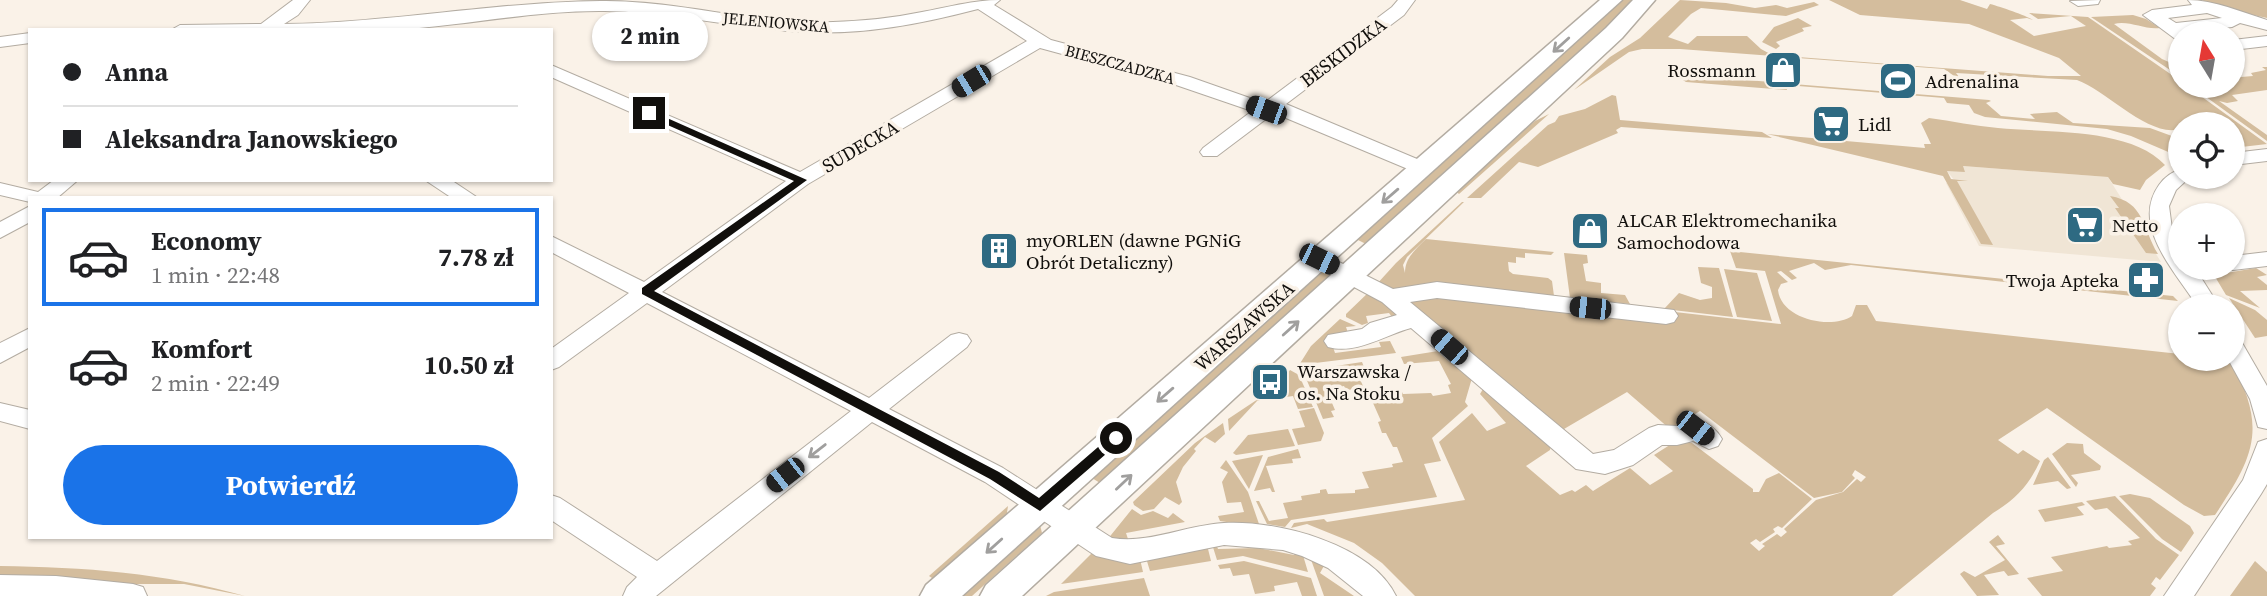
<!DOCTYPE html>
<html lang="pl">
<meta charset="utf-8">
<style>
:root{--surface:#fff;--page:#f2f2f2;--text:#202124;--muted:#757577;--line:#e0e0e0;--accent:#1a73e8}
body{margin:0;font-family:"Source Serif 4",serif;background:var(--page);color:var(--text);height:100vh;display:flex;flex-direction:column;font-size:26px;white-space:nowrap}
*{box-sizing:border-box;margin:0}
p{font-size:23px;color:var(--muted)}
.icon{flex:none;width:38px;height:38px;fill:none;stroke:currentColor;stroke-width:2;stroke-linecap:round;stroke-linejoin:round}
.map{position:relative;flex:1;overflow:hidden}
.panel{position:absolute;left:28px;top:196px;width:525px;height:343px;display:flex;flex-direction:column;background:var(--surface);border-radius:0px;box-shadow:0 2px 5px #0004}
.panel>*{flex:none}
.guide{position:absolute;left:28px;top:28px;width:525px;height:154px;border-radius:0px;box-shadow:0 2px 5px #0004;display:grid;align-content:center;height:154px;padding:0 35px;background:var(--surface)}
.needle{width:46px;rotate:349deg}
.fabs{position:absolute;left:2168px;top:21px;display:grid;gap:14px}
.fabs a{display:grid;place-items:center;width:77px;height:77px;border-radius:50%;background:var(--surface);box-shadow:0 2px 5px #0004;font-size:35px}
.end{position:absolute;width:32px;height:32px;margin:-16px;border:9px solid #110f0c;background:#fff;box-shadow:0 0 0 4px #fff}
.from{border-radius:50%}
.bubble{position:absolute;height:49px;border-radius:24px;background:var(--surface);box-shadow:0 2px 5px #0004;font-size:23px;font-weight:700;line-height:49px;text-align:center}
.car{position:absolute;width:21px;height:42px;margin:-21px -10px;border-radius:9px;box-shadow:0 0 5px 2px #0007;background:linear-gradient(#222 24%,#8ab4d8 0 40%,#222 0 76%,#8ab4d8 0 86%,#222 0)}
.guide b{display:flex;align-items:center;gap:24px;height:66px;font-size:26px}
.guide b+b{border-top:2px solid var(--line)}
.guide i{width:18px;height:18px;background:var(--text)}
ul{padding:12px 0 0;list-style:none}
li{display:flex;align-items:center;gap:21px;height:98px;margin:0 14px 10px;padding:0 21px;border:4px solid transparent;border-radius:0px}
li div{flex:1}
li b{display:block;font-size:26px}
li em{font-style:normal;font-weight:700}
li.selected{border-color:var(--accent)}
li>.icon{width:63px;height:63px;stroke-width:1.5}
.action{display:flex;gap:14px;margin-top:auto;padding:14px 35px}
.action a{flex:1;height:80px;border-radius:42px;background:var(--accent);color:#fff;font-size:28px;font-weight:700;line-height:80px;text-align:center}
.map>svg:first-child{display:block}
.built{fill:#f0e5d5}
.green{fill:#d4bd9d}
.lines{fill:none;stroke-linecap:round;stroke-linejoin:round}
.minor-casing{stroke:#b3aca2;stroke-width:2}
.major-casing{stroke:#b3aca2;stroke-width:3}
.minor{fill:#fff;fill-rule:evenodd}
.major{fill:#fff;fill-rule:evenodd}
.oneway{stroke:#a09f9e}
.route{fill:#110f0c}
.labels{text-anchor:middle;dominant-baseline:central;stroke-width:7;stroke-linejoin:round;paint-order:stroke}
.far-street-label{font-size:16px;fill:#110f0c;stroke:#faf2e8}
.street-label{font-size:19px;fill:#110f0c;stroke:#faf2e8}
.poi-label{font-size:19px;fill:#110f0c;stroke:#faf2e8;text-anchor:start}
</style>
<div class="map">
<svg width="2267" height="596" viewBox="0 0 2267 596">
<rect width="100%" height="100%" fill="#faf2e8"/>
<path class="built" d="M1962,166L2108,177L2161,262L1979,246L1946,183L1955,181L1946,170Z"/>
<g class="green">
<path d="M1621,0H1640L1370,246L1354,238Z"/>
<path d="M1680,0L1726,3L1755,8L1776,5L1787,8L1814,2L1819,5L1786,16L1701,8L1691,14L1668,37L1688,44L1697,36H1747L1761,49L1772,55L2048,76H2081L2059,58L1969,24L1860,15L1829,0H1960L1987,9L1990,4C2001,7 2025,15 2033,20L2027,18L2010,20L2034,36L2086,26L2071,16L2038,19L2029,13L2088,17L2169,73L2180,81V86H2187L2267,144L2233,148V124H2180V129C2149,138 2107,91 2077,80L1956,73L1963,82L1944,69L1680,49H1642L1629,52L1574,90L1610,57L1640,38Z"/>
<path d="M2202,0H2267V18L2212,6Z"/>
<path d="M2133,15L2146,19L2160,28C2144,30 2129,20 2114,24L2162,59L2180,67V70H2170L2091,17Z"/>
<path d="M1798,18L1812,26L1802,28L1804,31L1776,42L1780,46L1776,49L1762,42L1774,27Z"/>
<path d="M2262,67H2267V90L2232,95L2238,101L2227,103L2219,101L2267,135V141L2191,86H2233V73L2241,77L2253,76L2251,73L2266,70Z"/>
<path d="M1673,74L1989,100L1991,101L1986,103L2001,116L2035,119L2030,114L2057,112L2073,123L2150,128L2180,139V157L2131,136L2107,129L1985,117L1974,113L1969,105L1947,103L1944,98L1786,85L1787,90L1686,82Z"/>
<path d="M1612,95L1616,96L1620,120L1762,132L1772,138L1621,127L1616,130L1618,133L1538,167L1519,162L1481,198H1467L1548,125L1555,122L1559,116L1585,109Z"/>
<path d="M1549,114L1459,194L1453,189L1535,121Z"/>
<path d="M1929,118C1952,121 1975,126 1998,128C2046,133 2130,127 2165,165L2146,180L2140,190L2113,184L2108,177L1963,166L1965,172L1947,171L1951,179L1968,181H1957L1993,245L1981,244L1943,176L1767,134L1925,148L1924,144H1931L1921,123Z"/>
<path d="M2110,196C2145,202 2142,228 2158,254L2146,253L2115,208H2119Z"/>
<path d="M1462,202H1464L1407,257L1403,265L1405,273C1405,258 1415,250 1426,239L1554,252L1551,255L1525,253V258L1516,257V263L1508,262L1509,271L1513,274L1548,278L1552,281L1554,296L1443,284L1393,291L1376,285L1396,263Z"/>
<path d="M1730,251L2173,296L2178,301L1851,265L1825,270L1814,263L1789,271L1797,278L1792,280L1781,271L1777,272L1788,282L1781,284L1778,290C1781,319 1831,330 1852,316L1856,305H1867L1876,321L2180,354V359H2230C2267,427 2256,454 2215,515L2204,516L2184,505L2047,408L1998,440L2018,454L2023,450L2040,461C2029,485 2016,499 1993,513L1892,596H1415L1382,563L1354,543L1307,524L1291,528L1294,523L1324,519L1327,522L1465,500L1439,442L1472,413L1487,431L1506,423L1480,394L1483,389L1551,444L1550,450L1526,466L1560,495L1572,490L1575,492L1586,485L1593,491L1630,468L1650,485L1673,471L1654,455L1676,441L1692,443L1753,489V492H1759L1766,479L1779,473L1812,499L1782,528L1778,526L1773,529L1775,532L1760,542L1756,539L1750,543L1759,551L1765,546L1762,544L1777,534L1781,537L1787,532L1784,529L1816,500L1843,492L1857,479L1861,482L1866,477L1855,470L1852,475L1855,478L1842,492L1814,498L1700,411L1670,429L1627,392L1564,429L1575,439L1399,299L1434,294L1666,311L1781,324L1765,271L1736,268Z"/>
<path d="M1564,253L1587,255L1588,263L1583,264L1586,281L1601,283V293L1625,295L1630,304L1570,298Z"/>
<path d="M1698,267L1719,268L1733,317L1664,309L1679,293L1700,300L1712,298V287L1701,283Z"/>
<path d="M2256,268L2267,275L2257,277L2267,285V290L2240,291L2260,308L2226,295L2214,275Z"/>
<path d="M1324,269L1335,275L1105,486L1087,475Z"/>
<path d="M1724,269L1757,273L1772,321L1737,317Z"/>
<path d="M1370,291L1404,313L1392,317L1389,313L1366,316L1368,323L1362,325L1346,317V314Z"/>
<path d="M2229,298L2255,310L2267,320V336L2255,338Z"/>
<path d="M1340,319L1356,326L1346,327L1349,336L1330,338L1335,353L1381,347L1379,342L1390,341L1396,353L1299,365L1311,346Z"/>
<path d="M1438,351L1472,378L1465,402L1468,406L1432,438L1441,461L1424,464L1437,497L1291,520L1285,527L1267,524L1256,501H1259L1269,521L1288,518L1283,503L1302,500L1301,496L1320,493V490L1326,489L1328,494L1355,493V490L1369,488L1362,472L1393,467L1392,464L1403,462L1397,447H1393L1386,433H1382L1378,422L1381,421L1369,394L1380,392L1382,396L1401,390L1403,394L1431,393L1433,396L1451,393L1448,385L1451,384L1439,361L1404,364L1401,357Z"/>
<path d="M1362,362L1366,372L1357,373L1364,388L1346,390L1344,386L1326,389L1335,410L1331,411L1334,417L1323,419L1303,371Z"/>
<path d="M1290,370L1299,375L1313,407L1298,409L1293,396L1257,401L1229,431L1228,419L1279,385Z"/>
<path d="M1314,408L1324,433L1321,441L1298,445L1292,429L1305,427L1299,411Z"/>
<path d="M1223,423L1225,434L1215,443L1205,437L1194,449L1196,451L1183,467L1176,482L1182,502L1179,505L1165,497L1154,509L1143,511L1134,505L1133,502L1195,443Z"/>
<path d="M1288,429L1295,446L1236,455L1233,453L1248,435Z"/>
<path d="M2067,443L2083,444L2084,453L2101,466L2100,470L2071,475L2078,483L2076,487L2052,454Z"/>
<path d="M1298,449L1301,458L1292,459L1293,463L1266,466L1275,492H1272L1270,488L1254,491L1268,457Z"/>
<path d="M1263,455L1249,489L1232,461Z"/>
<path d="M2048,457L2071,488L2067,489L2058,481L2033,485L2044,460Z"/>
<path d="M1226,460L1248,492L1259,524L1225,525L1221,523H1233L1220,521L1218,516L1244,512L1241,502L1227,503L1222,482L1228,472L1220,468Z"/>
<path d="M2130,494L2150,498L2190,526L2194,533L2181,552L2162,539L2119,496Z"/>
<path d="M2115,496L2156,539L2179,555L2160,580L2156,577L2151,584L2156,588L2150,596H2042L2027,578L2063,571L2051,557L2107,546L2109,548L2132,545L2128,541L2140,538L2107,508L2095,510L2086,501Z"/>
<path d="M2082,502L2085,505L2077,507L2084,515L2045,522L2038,510Z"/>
<path d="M1008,506L1006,519L938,582L929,576Z"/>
<path d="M1132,509L1141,515L1153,511L1168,518L1173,513L1185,522L1126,533L1129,542L1107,540Z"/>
<path d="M1040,525L1042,533L972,596H952Z"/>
<path d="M1998,535L2005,544L1996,546L2019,574L2008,576L2004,571L1984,575L1999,595L1977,596L1960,574L1964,571L1975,577L2005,560L1989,542Z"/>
<path d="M1212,544H1216L1218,549L1258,548L1294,555L1296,551L1302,552L1308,572L1243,556L1217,560Z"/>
<path d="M1207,545L1211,561L1150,571L1146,558Z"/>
<path d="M1093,552L1140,559L1143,572L1061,584Z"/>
<path d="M1309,554L1325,564L1320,573L1354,596H1324Z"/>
<path d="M1244,561L1311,578L1317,596H1302L1297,582L1274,586L1275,591L1255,594L1249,574L1233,576L1230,568L1220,569L1218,565Z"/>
<path d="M2255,561L2267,572V596H2230Z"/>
<path d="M0,566C83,567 165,573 245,596L184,584H126L0,576Z"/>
<path d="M1144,578L1150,596H1046L1054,592Z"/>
</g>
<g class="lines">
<defs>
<g id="minor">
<path d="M293,0H310L298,15L284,24C390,23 495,2 601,1C679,0 755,25 833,22C863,21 893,18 922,12C949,7 973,0 1000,0L994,5L1051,40L1190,77L1264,103L1392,7L1398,0H1415L1404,15L1286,104L1429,164L1432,168L1429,172H1415L1274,113L1217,156H1203L1200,152L1203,148L1252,111L1176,85L1040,48L808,184L662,292L869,398L951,335L959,333L967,335L971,341L967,347L889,409L1003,468L1112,538C1150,544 1186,525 1224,523C1277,520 1371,544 1396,596H1363L1328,568L1302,556L1283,550L1224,545L1130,564L1096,556L985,482L872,422L656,596H623L627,587L637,577L551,520V495L560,498L657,561L851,411L647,303L559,367L551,370V349L629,293L551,252V236L644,282L786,181L551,77V65L800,172L1027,41L978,9C921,24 864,35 805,32C738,29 673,12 605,11C532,10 461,27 389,30C317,33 244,30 171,30L180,25L261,24Z"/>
<path d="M2100,0L2098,4L2078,6L2070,1Z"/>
<path d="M2188,0C2214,0 2241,12 2267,20V30L2240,23L2232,27L2180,33V39L2174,38L2143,15L2152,10L2192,5ZM2207,13L2222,18L2176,23L2168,18Z"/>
<path d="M30,33V43L0,47V37Z"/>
<path d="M2267,36V46L2233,50V40Z"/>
<path d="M2267,149V161L2233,165V153Z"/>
<path d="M2180,170V177H2190L2176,190L2169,206L2172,229L2180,246V268H2195L2219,306H2197C2176,272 2130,226 2159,185C2164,178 2171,172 2180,170Z"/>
<path d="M54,180H78L57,198H30V202L0,195V183L38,192Z"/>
<path d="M425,180H451L478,198H452Z"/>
<path d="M30,206V222L0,238V222Z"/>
<path d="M1319,252L1393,289L1437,282L1674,310L1678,316L1674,322L1666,324L1437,298L1410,302L1593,454L1614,450L1649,428L1658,425L1677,426L1695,418C1706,422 1716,428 1722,439L1718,446L1709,449L1693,441L1677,445H1662L1633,465L1605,474L1576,469L1411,328C1385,335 1356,355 1328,347L1324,341L1328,335L1362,329L1370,323L1397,315L1382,302L1311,264L1308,259L1311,254Z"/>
<path d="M2267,252V266L2233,270L2225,268H2233V256Z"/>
<path d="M30,328V347L0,363V343Z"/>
<path d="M2233,339L2241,341L2267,386V429L2258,427L2250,399L2228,359H2233Z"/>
<path d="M0,403L30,410V429L0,421Z"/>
<path d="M2267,439V484L2261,494L2194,596H2164L2243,480L2258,442Z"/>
<path d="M0,575L56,576L133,584L143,587L147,596H0Z"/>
</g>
<g id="major">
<path d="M1600,0H1622L962,596H920L926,585Z"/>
<path d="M1633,0H1655L1622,38L1022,596H980L986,585L1606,28Z"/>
</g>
</defs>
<use href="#minor" class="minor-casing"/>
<use href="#major" class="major-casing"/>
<use href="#minor" class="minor"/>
<use href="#major" class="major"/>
</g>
<defs><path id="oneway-shaft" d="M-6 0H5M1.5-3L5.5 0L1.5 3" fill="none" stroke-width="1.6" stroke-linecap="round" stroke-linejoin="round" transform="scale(1.75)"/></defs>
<g class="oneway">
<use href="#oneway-shaft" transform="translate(1561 45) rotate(138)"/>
<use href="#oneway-shaft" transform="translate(1390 196) rotate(139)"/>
<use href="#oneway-shaft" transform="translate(1291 328) rotate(-42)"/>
<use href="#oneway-shaft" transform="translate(1165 395) rotate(139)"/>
<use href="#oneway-shaft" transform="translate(817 451) rotate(142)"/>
<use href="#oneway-shaft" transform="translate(1124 482) rotate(-43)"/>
<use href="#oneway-shaft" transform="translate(994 546) rotate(138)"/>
</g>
<path class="route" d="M649,110L807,180L654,291L999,472L1039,498L1112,435H1121V441L1040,511L990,479L642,294V288L794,181L645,115L644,113Z"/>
<defs>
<symbol id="shop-square" viewBox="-11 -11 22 22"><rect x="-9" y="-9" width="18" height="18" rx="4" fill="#2e6a82" stroke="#faf2e8"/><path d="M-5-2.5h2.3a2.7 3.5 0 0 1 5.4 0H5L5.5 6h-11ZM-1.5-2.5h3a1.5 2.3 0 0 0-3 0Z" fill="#fff"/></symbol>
<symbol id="stadium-square" viewBox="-11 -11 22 22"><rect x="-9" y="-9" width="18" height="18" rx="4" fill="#2e6a82" stroke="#faf2e8"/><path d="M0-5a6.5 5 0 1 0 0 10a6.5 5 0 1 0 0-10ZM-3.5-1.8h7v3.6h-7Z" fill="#fff"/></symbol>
<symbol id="supermarket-square" viewBox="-11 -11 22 22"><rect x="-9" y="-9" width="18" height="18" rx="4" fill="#2e6a82" stroke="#faf2e8"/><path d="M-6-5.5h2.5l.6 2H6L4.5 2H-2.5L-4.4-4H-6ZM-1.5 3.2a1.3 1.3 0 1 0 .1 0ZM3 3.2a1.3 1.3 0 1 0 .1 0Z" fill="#fff"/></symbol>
<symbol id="building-square" viewBox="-11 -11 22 22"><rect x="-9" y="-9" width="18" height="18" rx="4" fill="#2e6a82" stroke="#faf2e8"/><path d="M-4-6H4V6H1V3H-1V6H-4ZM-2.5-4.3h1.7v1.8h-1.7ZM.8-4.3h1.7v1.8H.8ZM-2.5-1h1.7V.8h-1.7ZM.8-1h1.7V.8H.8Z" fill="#fff"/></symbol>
<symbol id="pharmacy-square" viewBox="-11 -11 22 22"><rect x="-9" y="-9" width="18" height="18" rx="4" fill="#2e6a82" stroke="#faf2e8"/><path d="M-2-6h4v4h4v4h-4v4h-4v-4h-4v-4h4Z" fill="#fff"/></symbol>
<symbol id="bus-square" viewBox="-11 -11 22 22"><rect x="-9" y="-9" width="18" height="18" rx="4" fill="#2e6a82" stroke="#faf2e8"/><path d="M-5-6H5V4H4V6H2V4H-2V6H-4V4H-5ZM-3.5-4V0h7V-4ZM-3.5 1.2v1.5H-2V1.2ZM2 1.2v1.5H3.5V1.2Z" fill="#fff"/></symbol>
</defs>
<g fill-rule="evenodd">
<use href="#shop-square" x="1761" y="48" width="44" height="44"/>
<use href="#stadium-square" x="1876" y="59" width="44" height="44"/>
<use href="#supermarket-square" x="1809" y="102" width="44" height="44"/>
<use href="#supermarket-square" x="2063" y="203" width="44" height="44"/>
<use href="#shop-square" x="1568" y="209" width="44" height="44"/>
<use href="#building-square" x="977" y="229" width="44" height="44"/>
<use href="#pharmacy-square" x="2124" y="258" width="44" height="44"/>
<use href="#bus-square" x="1248" y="360" width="44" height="44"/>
</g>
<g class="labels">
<g class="far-street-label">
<text transform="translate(776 22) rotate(5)">JELENIOWSKA</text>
<text transform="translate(1120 64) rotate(15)">BIESZCZADZKA</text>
</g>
<g class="street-label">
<text transform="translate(1343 52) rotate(-37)">BESKIDZKA</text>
<text transform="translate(860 146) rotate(-30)">SUDECKA</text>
<text transform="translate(1244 326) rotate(-41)">WARSZAWSKA</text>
</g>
<g class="poi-label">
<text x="1756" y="70" text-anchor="end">Rossmann</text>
<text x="1925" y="81">Adrenalina</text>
<text x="1858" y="124">Lidl</text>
<text x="1617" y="220">ALCAR Elektromechanika<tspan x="1617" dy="22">Samochodowa</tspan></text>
<text x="2112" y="225">Netto</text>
<text x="1026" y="240">myORLEN (dawne PGNiG<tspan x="1026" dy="22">Obrót Detaliczny)</tspan></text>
<text x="2119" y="280" text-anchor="end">Twoja Apteka</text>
<text x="1297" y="371">Warszawska /<tspan x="1297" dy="22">os. Na Stoku</tspan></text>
</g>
</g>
</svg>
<div class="fabs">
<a><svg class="needle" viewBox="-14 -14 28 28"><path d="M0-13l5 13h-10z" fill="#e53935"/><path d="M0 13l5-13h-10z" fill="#757577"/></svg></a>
<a><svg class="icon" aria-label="locate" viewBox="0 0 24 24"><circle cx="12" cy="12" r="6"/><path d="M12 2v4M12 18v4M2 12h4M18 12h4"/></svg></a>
<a>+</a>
<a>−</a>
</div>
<i class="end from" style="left:1116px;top:438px"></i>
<i class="end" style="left:649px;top:113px"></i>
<div class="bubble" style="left:592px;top:12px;width:116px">2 min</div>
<i class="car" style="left:971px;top:81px;rotate:239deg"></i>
<i class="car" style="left:1266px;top:110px;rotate:290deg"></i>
<i class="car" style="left:1319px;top:259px;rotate:116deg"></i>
<i class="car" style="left:1590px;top:308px;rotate:276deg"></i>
<i class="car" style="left:1449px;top:347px;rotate:311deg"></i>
<i class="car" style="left:1695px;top:428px;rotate:128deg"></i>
<i class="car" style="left:785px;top:475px;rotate:232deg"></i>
<div class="guide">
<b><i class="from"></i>Anna</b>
<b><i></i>Aleksandra Janowskiego</b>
</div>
<section class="panel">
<ul>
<li class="selected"><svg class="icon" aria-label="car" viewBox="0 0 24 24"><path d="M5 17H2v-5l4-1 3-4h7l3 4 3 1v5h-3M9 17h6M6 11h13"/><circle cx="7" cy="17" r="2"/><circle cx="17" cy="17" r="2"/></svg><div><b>Economy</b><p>1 min · 22:48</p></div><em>7.78 zł</em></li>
<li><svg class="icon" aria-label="car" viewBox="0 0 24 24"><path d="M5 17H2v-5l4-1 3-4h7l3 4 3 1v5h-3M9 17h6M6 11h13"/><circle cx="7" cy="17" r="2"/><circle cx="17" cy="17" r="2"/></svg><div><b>Komfort</b><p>2 min · 22:49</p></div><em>10.50 zł</em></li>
</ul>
<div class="action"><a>Potwierdź</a></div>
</section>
</div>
